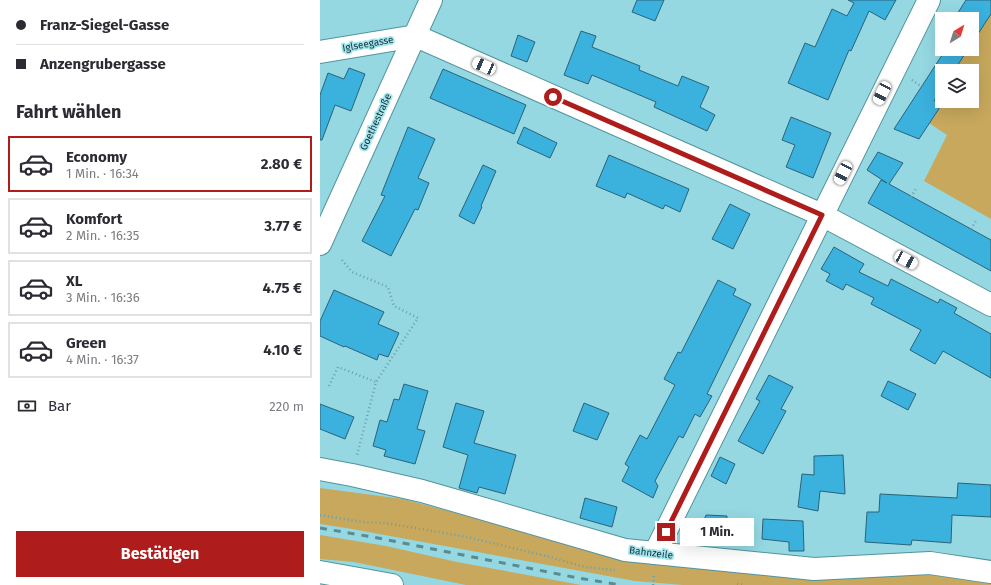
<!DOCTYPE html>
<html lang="de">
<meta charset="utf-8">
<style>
:root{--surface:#fff;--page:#f2f2f3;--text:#2b2b33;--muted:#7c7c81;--line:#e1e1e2;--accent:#ae1d1c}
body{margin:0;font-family:"Fira Sans",sans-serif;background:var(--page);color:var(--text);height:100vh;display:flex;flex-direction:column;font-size:15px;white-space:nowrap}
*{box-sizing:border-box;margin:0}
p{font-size:13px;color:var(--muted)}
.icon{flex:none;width:22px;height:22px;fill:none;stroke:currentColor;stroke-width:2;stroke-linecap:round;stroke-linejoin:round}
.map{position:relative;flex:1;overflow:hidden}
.sheet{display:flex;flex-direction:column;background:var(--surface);width:320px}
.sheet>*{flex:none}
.banner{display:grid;align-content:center;height:88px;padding:0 16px;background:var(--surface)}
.needle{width:26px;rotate:38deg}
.controls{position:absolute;left:615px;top:12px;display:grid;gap:8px}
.controls a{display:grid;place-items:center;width:44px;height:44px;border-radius:0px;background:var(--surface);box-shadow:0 4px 16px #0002;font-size:20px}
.end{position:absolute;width:18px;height:18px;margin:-9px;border:5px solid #ae1d1c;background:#fff;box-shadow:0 0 0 2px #fff}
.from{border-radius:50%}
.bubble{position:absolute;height:28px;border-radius:0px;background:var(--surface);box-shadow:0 4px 16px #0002;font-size:13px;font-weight:700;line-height:28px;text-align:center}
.car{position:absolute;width:12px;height:24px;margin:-12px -6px;border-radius:5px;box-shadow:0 0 3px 1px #0007;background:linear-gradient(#fff 24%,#345 0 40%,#fff 0 76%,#345 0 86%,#fff 0)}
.banner b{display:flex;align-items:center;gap:14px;height:38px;font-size:15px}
.banner b+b{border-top:1px solid var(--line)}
.banner i{width:10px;height:10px;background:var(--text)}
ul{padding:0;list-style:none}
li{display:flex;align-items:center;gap:12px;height:56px;margin:0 8px 6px;padding:0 8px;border:2px solid var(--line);border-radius:0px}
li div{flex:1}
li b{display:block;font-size:15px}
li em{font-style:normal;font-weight:700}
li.on{border-color:var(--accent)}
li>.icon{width:36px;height:36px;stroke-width:1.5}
h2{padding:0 16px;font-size:18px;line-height:48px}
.pay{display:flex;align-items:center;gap:10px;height:44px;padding:0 16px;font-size:15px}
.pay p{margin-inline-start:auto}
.cta{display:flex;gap:8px;margin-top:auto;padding:8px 16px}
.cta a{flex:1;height:46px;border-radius:0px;background:var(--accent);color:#fff;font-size:16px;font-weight:700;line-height:46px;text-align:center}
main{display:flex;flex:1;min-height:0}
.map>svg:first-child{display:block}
.green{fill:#c7a85c}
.building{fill:#3bb1de;stroke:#2b6379}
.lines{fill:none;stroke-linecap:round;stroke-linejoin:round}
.minor-casing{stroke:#52949d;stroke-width:24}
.major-casing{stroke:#52949d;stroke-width:24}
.path{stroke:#6aa0a8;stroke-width:2.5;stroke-dasharray:1 3;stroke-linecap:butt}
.minor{stroke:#fff;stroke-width:22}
.major{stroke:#fff;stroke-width:22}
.rail{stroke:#5a8b92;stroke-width:3;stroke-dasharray:7 7;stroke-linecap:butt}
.route{stroke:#ae1d1c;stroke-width:5}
.labels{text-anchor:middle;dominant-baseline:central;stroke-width:3.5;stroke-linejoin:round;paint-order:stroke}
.street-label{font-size:10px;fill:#143033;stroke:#a2e5ef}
</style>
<main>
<section class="sheet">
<div class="banner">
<b><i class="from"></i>Franz-Siegel-Gasse</b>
<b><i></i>Anzengrubergasse</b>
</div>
<h2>Fahrt wählen</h2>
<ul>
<li class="on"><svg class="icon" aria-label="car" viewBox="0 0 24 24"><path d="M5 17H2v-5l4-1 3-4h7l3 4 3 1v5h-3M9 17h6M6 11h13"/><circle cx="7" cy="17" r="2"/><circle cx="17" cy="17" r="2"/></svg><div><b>Economy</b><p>1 Min. · 16:34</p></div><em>2.80 €</em></li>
<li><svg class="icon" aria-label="car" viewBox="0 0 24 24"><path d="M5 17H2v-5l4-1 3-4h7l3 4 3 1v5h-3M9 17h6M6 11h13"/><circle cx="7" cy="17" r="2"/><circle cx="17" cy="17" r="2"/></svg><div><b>Komfort</b><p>2 Min. · 16:35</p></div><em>3.77 €</em></li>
<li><svg class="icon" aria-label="car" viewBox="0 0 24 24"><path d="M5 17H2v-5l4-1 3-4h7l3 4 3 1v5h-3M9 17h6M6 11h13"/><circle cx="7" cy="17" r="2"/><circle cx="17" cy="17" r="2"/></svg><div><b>XL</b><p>3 Min. · 16:36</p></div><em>4.75 €</em></li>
<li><svg class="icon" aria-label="car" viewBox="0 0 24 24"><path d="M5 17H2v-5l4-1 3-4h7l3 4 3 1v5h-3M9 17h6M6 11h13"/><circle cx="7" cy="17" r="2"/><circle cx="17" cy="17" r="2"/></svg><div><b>Green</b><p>4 Min. · 16:37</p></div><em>4.10 €</em></li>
</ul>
<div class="pay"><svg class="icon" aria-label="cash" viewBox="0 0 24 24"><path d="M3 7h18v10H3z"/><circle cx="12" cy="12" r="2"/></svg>Bar<p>220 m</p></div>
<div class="cta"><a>Bestätigen</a></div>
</section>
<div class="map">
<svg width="671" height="585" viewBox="0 0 671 585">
<rect width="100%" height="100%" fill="#95d8e2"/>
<g class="green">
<path d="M671,14V219L604,181L627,135L609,123L624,101H652V71H641L636,67L648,49H652V43Z"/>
<path d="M0,488L83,499L319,562L374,568L494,577L617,575L671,582V585H363L315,581L32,529L0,524Z"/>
<path d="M0,535L66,546L137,562L261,585H146L34,562L0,559Z"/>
</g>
<g class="building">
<path d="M317,0H344L335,21L312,12Z"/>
<path d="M528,0H576L565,20L549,11L531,51L529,50L508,100L468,83L485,43L495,47L512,9L527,16L534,3Z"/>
<path d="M646,0H671V14L652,43V19H634Z"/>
<path d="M261,31L276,36L272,47L320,66L319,70L358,86L362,76L389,87L380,107L395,115L387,131L334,107L336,102L272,75L268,84L244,75Z"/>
<path d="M198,35L215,42L207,62L191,56Z"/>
<path d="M626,49H648L634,71H622V89L614,101H624L599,139L574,129Z"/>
<path d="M29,68L45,74L31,111L15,105L2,140H0V95L8,73L24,79Z"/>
<path d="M123,69L206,105L194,134L110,98Z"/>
<path d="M471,117L511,133L493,178L466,167L475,145L462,140Z"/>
<path d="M88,127L115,139L98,178L109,183L98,210L95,209L71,256L42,241L65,196L61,195Z"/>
<path d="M204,127L237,143L230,158L197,143Z"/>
<path d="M558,152L583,163L569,184L671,240V271L548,203L561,180L567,183L547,170Z"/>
<path d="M289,155L369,189L360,212L345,205L343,209L307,193L305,198L276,186Z"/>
<path d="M163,165L176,171L161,206L162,207L154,224L139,216Z"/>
<path d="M410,204L430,214L413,249L392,239Z"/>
<path d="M514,247L544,264L539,272L568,286L571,279L618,303L620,299L637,308L634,313L671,334V378L623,351L615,364L590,350L601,330L551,304L554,298L526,284L523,290L506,281L510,274L501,269Z"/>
<path d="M398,280L416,289L413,295L431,304L387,394L392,396L380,417L375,414L363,438L359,436L335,481L338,486L333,498L302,481L309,467L305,464L320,435L327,439L355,385L344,379L358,352L361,353Z"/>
<path d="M14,290L64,312L58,324L79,333L68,357L59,354L57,360L25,346L24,347L0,336V321Z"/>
<path d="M449,375L473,387L461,409L466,411L443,454L418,441L440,401L436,399Z"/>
<path d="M568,381L596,394L588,410L561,396Z"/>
<path d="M84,384L108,391L97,429L105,431L95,464L64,456L66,450L53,446L60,420L67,422L74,399L79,400Z"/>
<path d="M136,403L164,411L154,443L196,455L185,494L159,487L157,493L139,488L148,455L123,447Z"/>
<path d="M264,403L289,413L277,440L253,431Z"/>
<path d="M0,404L34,417L25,439L0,429Z"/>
<path d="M523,455L525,494L500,491L498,511L478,507L482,474L494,475V456Z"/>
<path d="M400,457L415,464L406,484L391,476Z"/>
<path d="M638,483L671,485V517L632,515L631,543L592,540L591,545L545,542L547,512H559L560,494L637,498Z"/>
<path d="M265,498L297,507L292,527L260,518Z"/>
<path d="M386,515L407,516L405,543L376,541Z"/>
<path d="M443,519L483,521L484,551H469V542L442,539Z"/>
</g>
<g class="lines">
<defs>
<g id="minor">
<path d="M0,52L96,36L502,215L671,305"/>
<path d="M0,244L111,0"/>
<path d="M0,469L32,475L102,491L305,550L494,569L610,563L671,572"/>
<path d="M335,553L609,0"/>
</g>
<path id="major" d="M0,572L72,585"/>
</defs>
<use href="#minor" class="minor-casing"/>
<use href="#major" class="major-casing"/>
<g class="path">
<path d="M592,80L602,87"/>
<path d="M591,197L597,187"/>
<path d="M651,229L657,219"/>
<path d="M22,260L32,272L68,287L74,306L98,318L56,382L37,455"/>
<path d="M9,386L18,367L56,382"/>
<path d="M0,515L42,522L66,523L147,537L226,556L265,567L295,570"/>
<path d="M417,584L424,585"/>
<path d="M333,585L334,574"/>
</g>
<use href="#minor" class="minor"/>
<use href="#major" class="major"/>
<path class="rail" d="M0,528L58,538L258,578L301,585"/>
</g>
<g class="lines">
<path class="route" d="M233,97L502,215L346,532"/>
</g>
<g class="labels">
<g class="street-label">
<text transform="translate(48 44) rotate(-10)">Iglseegasse</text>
<text transform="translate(56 122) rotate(-65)">Goethestraße</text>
<text transform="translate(331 553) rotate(7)">Bahnzeile</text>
</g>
</g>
</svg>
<div class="controls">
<a><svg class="needle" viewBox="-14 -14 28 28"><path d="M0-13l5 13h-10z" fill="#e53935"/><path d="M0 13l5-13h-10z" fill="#7c7c81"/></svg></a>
<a><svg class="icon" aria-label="layers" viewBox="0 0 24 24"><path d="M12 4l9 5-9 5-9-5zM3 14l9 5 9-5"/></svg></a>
</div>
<i class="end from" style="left:233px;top:97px"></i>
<i class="end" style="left:346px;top:532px"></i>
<div class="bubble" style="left:360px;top:518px;width:74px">1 Min.</div>
<i class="car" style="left:164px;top:66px;rotate:294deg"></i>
<i class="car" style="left:562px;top:93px;rotate:206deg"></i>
<i class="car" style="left:523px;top:173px;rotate:207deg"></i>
<i class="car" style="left:586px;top:260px;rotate:118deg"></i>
</div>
</main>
